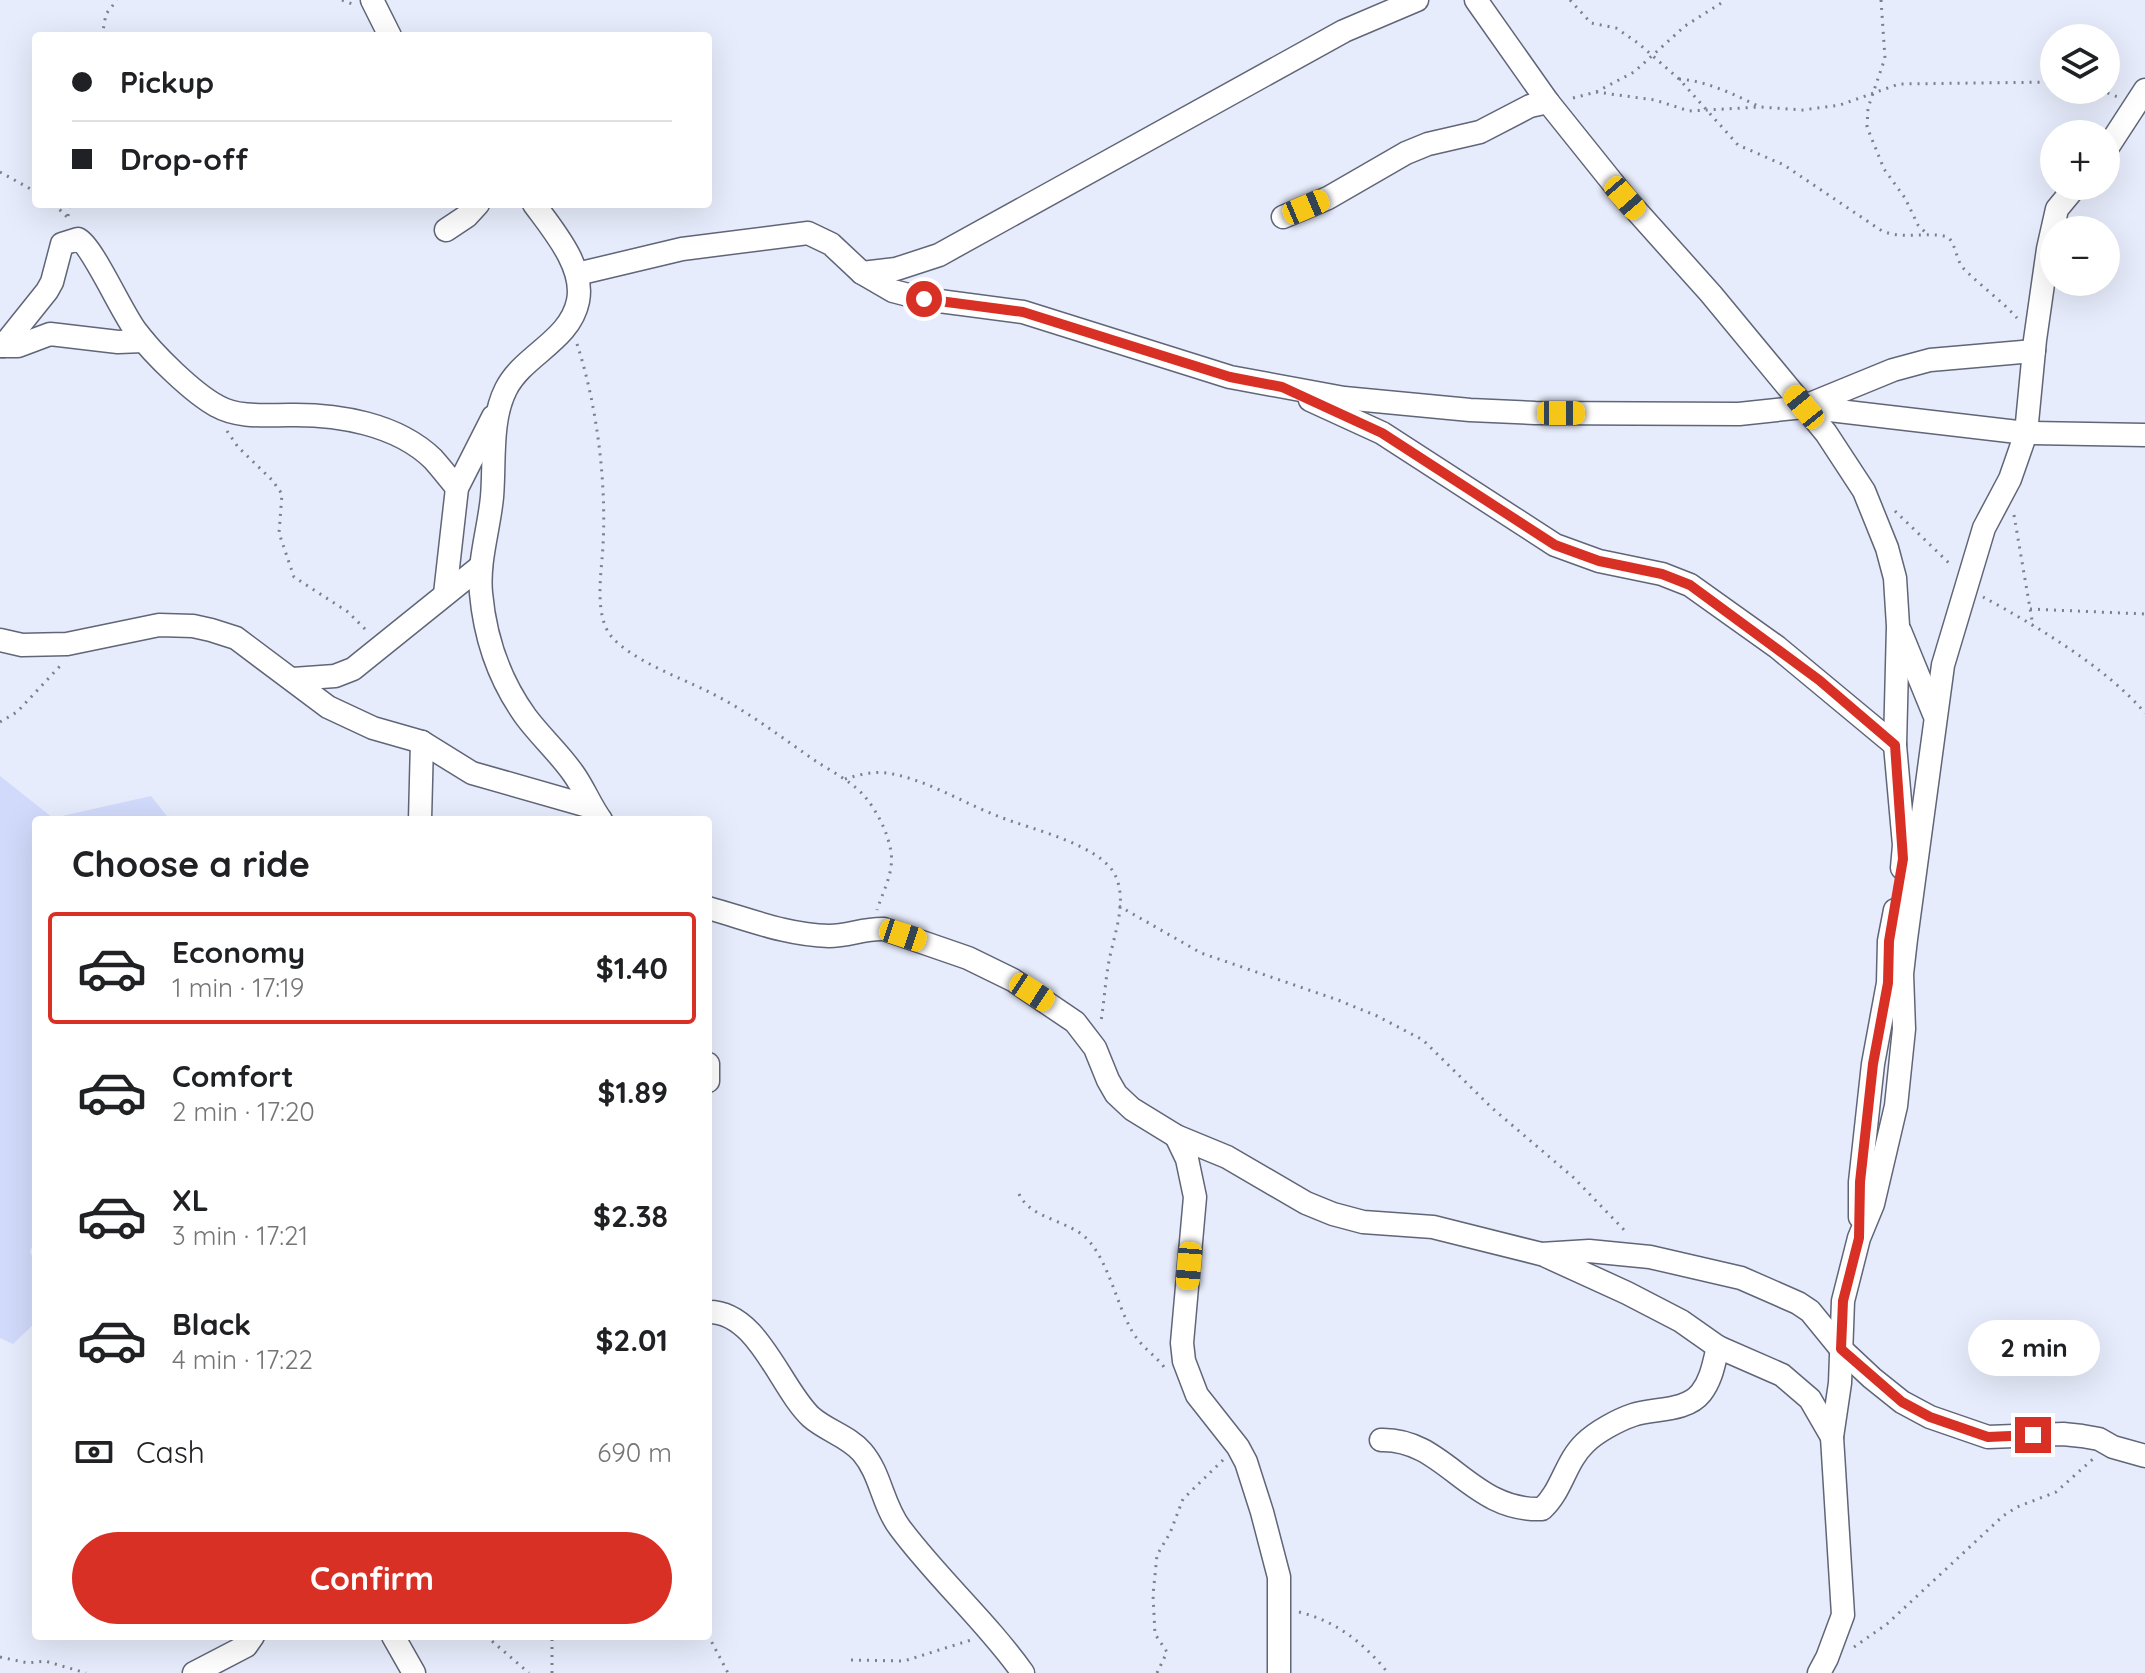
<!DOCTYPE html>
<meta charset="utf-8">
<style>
:root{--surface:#fff;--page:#f6f6f6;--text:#202124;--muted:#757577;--line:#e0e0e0;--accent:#d93025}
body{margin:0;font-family:Quicksand,sans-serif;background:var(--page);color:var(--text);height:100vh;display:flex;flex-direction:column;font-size:30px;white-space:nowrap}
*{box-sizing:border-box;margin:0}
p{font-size:26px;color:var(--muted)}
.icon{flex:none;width:44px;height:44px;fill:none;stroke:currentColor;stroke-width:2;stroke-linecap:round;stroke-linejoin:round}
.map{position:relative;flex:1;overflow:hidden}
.panel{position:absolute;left:32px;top:816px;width:680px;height:824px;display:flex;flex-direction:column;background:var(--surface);border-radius:8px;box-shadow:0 8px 32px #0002}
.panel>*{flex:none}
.top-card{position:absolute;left:32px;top:32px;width:680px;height:176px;border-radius:8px;box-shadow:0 8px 32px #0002;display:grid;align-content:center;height:176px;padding:0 40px;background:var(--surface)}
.controls{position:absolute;left:2040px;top:24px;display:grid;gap:16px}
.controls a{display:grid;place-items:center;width:80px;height:80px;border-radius:50%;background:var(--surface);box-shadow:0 8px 32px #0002;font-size:40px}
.end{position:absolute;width:36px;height:36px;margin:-18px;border:10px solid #d93025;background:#fff;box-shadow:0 0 0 4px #fff}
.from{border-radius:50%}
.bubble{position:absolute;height:56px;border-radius:28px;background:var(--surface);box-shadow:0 8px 32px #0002;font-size:26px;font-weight:700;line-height:56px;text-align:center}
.car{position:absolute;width:24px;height:48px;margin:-24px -12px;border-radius:10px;box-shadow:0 0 6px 2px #0007;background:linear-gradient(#f5c518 24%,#345 0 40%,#f5c518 0 76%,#345 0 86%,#f5c518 0)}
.top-card b{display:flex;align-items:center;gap:28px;height:76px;font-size:30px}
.top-card b+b{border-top:2px solid var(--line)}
.top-card i{width:20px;height:20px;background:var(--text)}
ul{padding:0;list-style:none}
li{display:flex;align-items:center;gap:24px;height:112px;margin:0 16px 12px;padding:0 24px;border:4px solid transparent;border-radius:8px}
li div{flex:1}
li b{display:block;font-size:30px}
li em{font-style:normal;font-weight:700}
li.active{border-color:var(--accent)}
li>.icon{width:72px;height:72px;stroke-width:1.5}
h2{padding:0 40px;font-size:36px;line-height:96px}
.pay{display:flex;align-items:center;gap:20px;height:88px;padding:0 40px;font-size:30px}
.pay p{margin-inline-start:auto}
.primary-button{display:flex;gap:16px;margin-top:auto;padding:16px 40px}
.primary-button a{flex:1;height:92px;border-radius:48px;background:var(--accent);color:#fff;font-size:32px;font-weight:700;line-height:92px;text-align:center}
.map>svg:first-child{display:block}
.green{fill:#d1dafa}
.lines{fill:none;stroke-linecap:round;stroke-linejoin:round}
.minor-casing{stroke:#606577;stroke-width:25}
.path{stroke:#7d808c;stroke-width:3;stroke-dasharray:2 6;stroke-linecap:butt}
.minor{stroke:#fff;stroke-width:22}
.route{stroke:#d93025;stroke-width:10}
</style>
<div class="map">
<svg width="2145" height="1673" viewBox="0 0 2145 1673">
<rect width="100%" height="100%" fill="#e7ecfc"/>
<path class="green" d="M0,776L53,818L151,796L170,820H36V1239L30,1251L36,1269V1322L13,1344L0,1338Z"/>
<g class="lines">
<defs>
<g id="minor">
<path d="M372,0L390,36"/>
<path d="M1476,0L1548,102L1625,198L1711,294L1826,433L1864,491L1887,548L1895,578L1898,626L1895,745L1904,845L1902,868"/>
<path d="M2106,150L2145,90"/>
<path d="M534,204C553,230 585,267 578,301C570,341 523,355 506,389C490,420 495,463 492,497C489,529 478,561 481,593C485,638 500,681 526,717C541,737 559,753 573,773C584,788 590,805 601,820"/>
<path d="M1283,217L1328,198L1406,153L1428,144L1480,132L1530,106L1548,102"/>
<path d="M446,230L467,216L478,204"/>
<path d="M862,273L896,269L939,255L1344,31L1417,0"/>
<path d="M577,274L682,249L808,233L831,244L862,273L893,291L924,299L1023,312L1230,377L1344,398L1470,410L1535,413L1739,414L1804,407L2026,433L2145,435"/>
<path d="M0,346H18L50,334L118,342L144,341"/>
<path d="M3,346L47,291L52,282L62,244L78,239C92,245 122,313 136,331C153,354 193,393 217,406C238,418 266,415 289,415C338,414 397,424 433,459C441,468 449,478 457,488"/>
<path d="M1310,400L1382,433L1555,545L1599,561L1662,574L1690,585L1777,647L1895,745"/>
<path d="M1805,406L1893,370L1930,360L2034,351"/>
<path d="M445,594L457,488L493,417"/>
<path d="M1900,631L1934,714"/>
<path d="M0,640L22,645L67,644L159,625L193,626L211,630L236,638L328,707L373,728L422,742L472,773L591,807"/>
<path d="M293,679L335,676L353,669L481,566"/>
<path d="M420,820L422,742"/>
<path d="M708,908C748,919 786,935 829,936C848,936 865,928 884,929L968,958L1013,980L1075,1022L1095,1048L1108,1080L1116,1094L1132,1109L1176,1136L1227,1157L1306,1203L1333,1214L1363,1222L1433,1227L1541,1254L1589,1251L1650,1257L1741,1278L1798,1303L1810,1311L1841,1349L1872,1378L1902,1402L1930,1417L1988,1437L2063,1434L2082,1436L2099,1439L2113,1447L2145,1456"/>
<path d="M708,1064V1081"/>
<path d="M1176,1136L1187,1159L1195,1197L1182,1343L1184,1361L1197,1395L1238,1447L1246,1462L1262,1512L1279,1577V1673"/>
<path d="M1860,1217V1182L1873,1064L1888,983L1889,941L1895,910"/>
<path d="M1546,1256L1627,1293L1681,1321L1718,1347L1782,1375L1810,1399L1832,1437"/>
<path d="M708,1312C758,1311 780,1388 811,1417C827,1431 848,1436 862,1452C881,1474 882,1504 900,1528C938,1579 986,1621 1023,1673"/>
<path d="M1381,1440C1445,1438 1470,1512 1542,1509C1562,1491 1565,1462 1585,1443C1596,1432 1618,1420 1633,1415C1654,1408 1686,1412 1701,1393C1712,1379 1714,1362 1718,1347"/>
<path d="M393,1636L414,1673"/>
<path d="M194,1673L246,1646L253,1636"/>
<path d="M1819,1673L1827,1658L1843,1615L1832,1437L1840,1383L1843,1301L1859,1238L1873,1204L1896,1106L1904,1029L1902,974L1906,939L1943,665L1984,528L2010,479L2026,433L2035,340L2048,249L2057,209L2076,186"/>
</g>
</defs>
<use href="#minor" class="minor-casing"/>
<g class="path">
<path d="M342,0L352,4"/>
<path d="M1570,0L1591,23L1616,28L1638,43L1679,79L1738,145L1784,165L1882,231C1904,240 1926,231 1948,237C1957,246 1955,260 1965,270C1982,287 2001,300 2017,318"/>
<path d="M1881,0L1885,58L1868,108L1867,127L1884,169L1905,198L1918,225L1928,235"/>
<path d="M102,36L106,14L117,0"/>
<path d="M1679,79C1707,81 1733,94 1758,106"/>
<path d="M2100,90L2118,97"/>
<path d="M1596,92L1655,100L1689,111L1760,107L1803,110L1840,105L1899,84L2054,82"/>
<path d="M1573,98L1596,92L1634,72L1685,26L1726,0"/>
<path d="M0,172L36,192"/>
<path d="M54,204L71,221"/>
<path d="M68,216L70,204"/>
<path d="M577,344C598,408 608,492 602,559C600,582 596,617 611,636C630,659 678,677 705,690C745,709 781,737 817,762C833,772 854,783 866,798C878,813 888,833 891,852C894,873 883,891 877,910"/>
<path d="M227,431L238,447L272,480L282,494L279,533L294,577L348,612L366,630"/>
<path d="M1895,511L1950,564"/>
<path d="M2014,515L2033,626"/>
<path d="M1983,597C2035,625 2107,668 2145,713"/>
<path d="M2030,609L2145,614"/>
<path d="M0,722L17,712L61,665"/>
<path d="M845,779C858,775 873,771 887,773C926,779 963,803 1000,817C1030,829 1103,845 1116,877C1128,905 1112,939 1108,967C1105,985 1104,1003 1101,1021"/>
<path d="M1119,906L1201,953L1338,1000L1377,1016L1423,1040L1492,1108L1574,1178L1628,1234"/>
<path d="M1019,1194C1031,1220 1071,1220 1089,1241C1110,1266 1116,1303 1132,1331C1141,1347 1154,1354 1164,1367"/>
<path d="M1299,1612C1336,1621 1364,1643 1388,1673"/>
<path d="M708,1635L728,1673"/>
<path d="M486,1636L529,1673"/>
<path d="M1854,1647L1887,1624L2003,1516L2017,1507L2056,1492L2093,1459"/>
<path d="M0,1657L28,1663L45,1661L86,1673"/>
<path d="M851,1660L904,1661L971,1640"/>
<path d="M552,1673V1636"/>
<path d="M1157,1673L1167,1652L1155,1634L1153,1595L1157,1555L1170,1533L1183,1499L1223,1460"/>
</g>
<use href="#minor" class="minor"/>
</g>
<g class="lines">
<path class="route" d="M924,299L1023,312L1230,377L1282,387L1382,433L1555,545L1599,561L1662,574L1690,585L1819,680L1895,745L1903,859L1889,941L1888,983L1873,1064L1860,1182L1859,1238L1843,1301L1841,1349L1902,1402L1930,1417L1988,1437L2033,1435"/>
</g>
</svg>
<div class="controls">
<a><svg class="icon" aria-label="layers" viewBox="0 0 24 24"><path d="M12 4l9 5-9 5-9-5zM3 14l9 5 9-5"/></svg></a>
<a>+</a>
<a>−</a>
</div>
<i class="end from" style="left:924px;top:299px"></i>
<i class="end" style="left:2033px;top:1435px"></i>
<div class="bubble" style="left:1968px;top:1320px;width:132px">2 min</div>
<i class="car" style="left:1625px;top:198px;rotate:139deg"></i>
<i class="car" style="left:1306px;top:207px;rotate:67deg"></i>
<i class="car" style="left:1804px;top:407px;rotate:321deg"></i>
<i class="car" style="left:1561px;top:413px;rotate:90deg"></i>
<i class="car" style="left:903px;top:935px;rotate:108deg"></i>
<i class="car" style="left:1032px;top:992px;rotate:123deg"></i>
<i class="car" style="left:1189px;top:1266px;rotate:185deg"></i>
<div class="top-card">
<b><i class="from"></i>Pickup</b>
<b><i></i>Drop-off</b>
</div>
<section class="panel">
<h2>Choose a ride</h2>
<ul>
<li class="active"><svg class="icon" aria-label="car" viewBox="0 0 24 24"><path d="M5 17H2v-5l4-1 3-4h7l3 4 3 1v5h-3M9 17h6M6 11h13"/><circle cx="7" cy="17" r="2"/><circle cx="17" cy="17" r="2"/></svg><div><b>Economy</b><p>1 min · 17:19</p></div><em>$1.40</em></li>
<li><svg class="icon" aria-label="car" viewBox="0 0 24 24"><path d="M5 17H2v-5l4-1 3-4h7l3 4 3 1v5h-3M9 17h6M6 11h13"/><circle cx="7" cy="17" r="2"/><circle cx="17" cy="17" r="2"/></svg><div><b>Comfort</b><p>2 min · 17:20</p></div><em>$1.89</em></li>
<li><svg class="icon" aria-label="car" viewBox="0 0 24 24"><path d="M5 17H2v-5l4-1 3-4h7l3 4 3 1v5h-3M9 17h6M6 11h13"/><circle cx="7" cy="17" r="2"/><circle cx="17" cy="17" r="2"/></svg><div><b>XL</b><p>3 min · 17:21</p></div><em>$2.38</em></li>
<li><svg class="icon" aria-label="car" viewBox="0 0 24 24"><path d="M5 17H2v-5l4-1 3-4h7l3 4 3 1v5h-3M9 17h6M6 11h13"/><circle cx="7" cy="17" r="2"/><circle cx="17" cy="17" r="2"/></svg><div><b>Black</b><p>4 min · 17:22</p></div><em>$2.01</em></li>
</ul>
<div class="pay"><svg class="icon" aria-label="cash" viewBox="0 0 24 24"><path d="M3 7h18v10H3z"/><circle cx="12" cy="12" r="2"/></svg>Cash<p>690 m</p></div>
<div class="primary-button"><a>Confirm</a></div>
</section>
</div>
